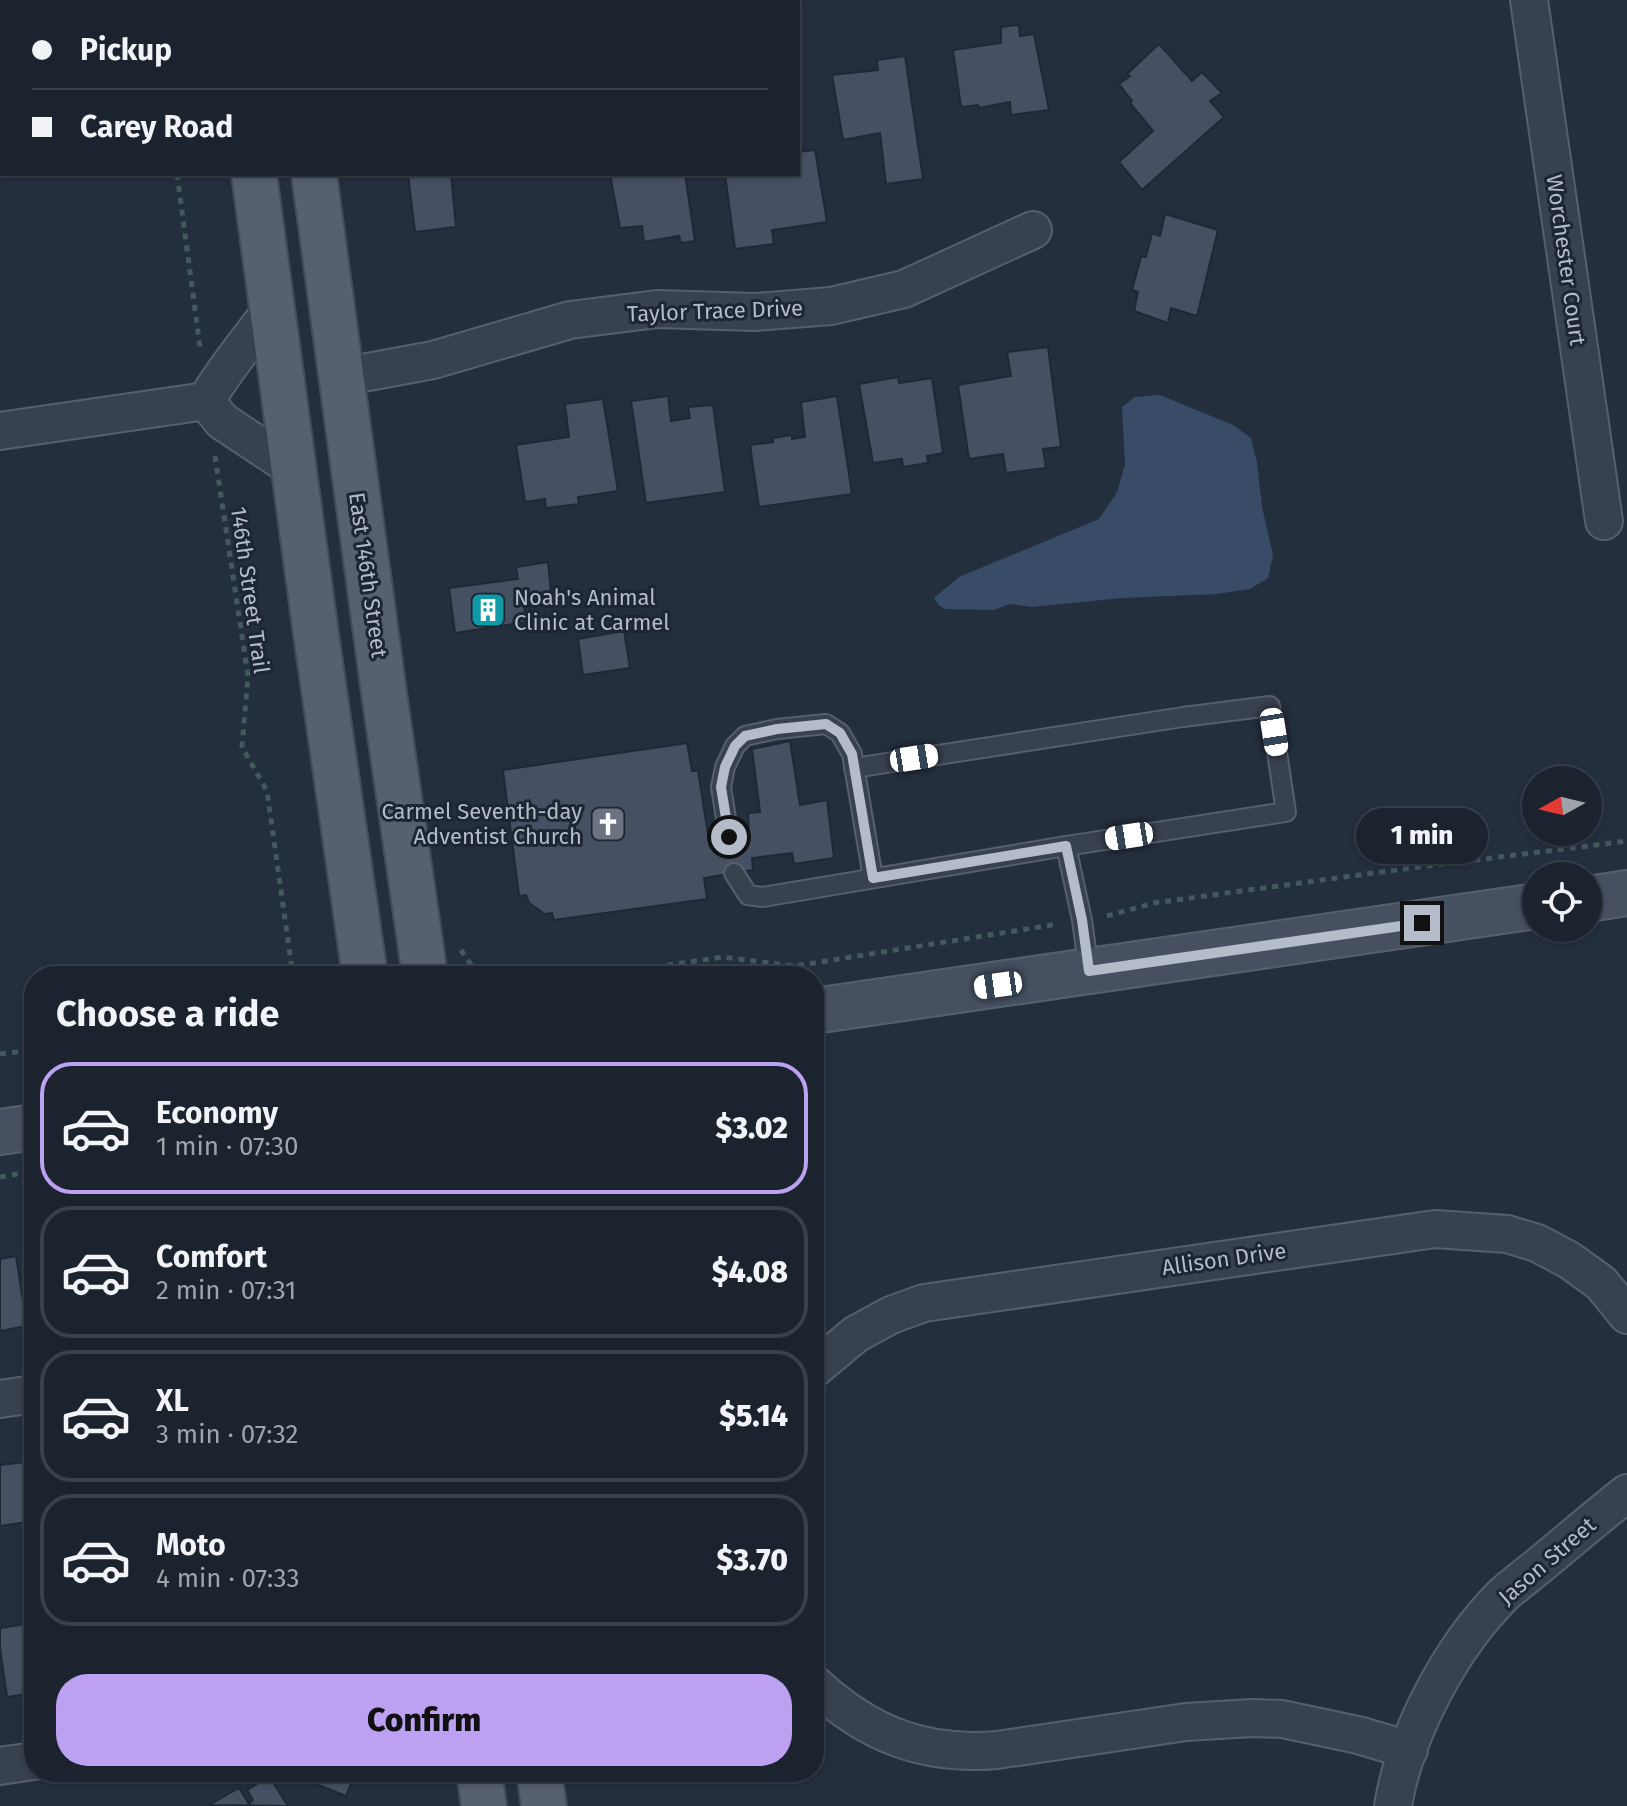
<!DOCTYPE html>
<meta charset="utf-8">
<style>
:root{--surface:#1b232e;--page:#282f3a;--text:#f1f3f6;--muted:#a0a4aa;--line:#39404a;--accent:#bca0f2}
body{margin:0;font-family:"Fira Sans",sans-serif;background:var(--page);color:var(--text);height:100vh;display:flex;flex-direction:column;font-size:30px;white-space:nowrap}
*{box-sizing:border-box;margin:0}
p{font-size:26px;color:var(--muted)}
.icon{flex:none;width:44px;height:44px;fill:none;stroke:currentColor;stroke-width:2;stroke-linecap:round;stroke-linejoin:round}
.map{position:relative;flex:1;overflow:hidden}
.panel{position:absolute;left:24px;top:966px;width:800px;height:816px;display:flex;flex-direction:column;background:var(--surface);border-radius:32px;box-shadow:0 2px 6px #0004,0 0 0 2px var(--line)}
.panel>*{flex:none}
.banner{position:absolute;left:0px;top:0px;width:800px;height:176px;box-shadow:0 2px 6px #0004,0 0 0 2px var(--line);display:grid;align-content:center;height:176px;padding:0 32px;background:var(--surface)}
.needle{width:52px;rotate:262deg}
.controls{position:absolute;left:1522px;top:766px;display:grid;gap:16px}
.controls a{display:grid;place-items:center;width:80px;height:80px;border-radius:50%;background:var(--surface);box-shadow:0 2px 6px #0004,0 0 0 2px var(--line);font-size:40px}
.end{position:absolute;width:36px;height:36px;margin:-18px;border:10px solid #b4bcc9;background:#111;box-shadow:0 0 0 4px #111}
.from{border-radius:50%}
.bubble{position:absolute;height:56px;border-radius:28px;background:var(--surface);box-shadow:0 2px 6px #0004,0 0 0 2px var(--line);font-size:26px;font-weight:800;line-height:56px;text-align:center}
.car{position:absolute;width:24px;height:48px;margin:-24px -12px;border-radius:10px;box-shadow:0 0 6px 2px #0007;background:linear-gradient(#fff 24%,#345 0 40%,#fff 0 76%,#345 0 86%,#fff 0)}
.banner b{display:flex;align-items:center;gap:28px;height:76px;font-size:30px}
.banner b+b{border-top:2px solid var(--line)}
.banner i{width:20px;height:20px;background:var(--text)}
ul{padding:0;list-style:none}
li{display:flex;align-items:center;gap:24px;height:132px;margin:0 16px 12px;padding:0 16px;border:4px solid var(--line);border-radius:32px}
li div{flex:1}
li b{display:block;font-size:30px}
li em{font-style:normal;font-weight:800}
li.active{border-color:var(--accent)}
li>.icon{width:72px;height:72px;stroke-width:1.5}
h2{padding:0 32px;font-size:36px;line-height:96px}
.primary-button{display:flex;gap:16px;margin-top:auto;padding:16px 32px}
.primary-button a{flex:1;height:92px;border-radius:32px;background:var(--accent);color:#111;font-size:32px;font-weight:800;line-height:92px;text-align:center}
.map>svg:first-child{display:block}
.water{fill:#394c67}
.building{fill:#455162;stroke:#1f2835;stroke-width:2}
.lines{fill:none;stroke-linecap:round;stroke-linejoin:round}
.lane-casing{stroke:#565f6c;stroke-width:22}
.street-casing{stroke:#565f6c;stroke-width:40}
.secondary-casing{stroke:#565f6c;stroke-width:48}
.primary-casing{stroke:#414a57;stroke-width:48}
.path{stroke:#44595c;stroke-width:5;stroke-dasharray:6 6;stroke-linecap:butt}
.lane{stroke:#38414e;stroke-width:18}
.street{stroke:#38414e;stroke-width:36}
.secondary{stroke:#465061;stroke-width:44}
.primary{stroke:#56606e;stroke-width:44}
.route{stroke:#b4bcc9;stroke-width:10}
.labels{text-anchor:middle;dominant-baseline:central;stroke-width:6;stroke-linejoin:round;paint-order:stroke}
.street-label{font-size:22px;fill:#b4bcc9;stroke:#1d2633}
.poi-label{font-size:22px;fill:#b4bcc9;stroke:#1d2633;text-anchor:start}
</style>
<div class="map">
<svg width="1627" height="1806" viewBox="0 0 1627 1806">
<rect width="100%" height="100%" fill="#242f3e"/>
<path class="water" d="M1160,395L1233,425L1251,438L1257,463L1262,507L1273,555L1268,578L1250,589L1216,594L1122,598L1032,607L1010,604L994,610L945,609L939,605L934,598L959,577L1099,519L1117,492L1125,465L1122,407L1135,397Z"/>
<g class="building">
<path d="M1019,25L1020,36L1034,34L1049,110L1011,115L1010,102L979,108L978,105L961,107L953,50L1001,43V27Z"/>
<path d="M1159,44L1192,81L1202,72L1222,93L1210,101L1224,117L1142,190L1119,162L1153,131L1130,103L1132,101L1119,84L1130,76L1127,74Z"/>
<path d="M905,56L923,179L886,184L880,133L843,140L832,75L878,70L877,60Z"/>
<path d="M815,150L827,222L772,230L774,244L735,249L725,174H798V152Z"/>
<path d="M408,174H451L456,227L415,232Z"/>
<path d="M610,174H685L695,241L681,243L679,236L644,242L642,226L620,228Z"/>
<path d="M1165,214L1218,230L1197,316L1171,308L1168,323L1134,311L1138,292L1132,290L1141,257H1146L1152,233L1160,236Z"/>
<path d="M1048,347L1061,447L1043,449L1046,468L1006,473L1003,454L969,459L958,385L1011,376L1007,352Z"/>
<path d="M898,377L899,383L932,378L943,453L927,456L928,463L903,467L902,459L873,463L859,384Z"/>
<path d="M668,396L671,421L690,418L688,407L713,405L725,492L646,503L631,401Z"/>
<path d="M837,396L852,494L759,507L750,445L773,442V438L792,435V439L805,437L801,402Z"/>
<path d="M603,399L618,491L578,497L579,504L546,508L545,499L525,502L516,445L569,437L565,404Z"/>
<path d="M548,562L551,592L523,597L526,622L455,633L449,588L518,579L516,567Z"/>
<path d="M624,631L630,668L583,675L578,639Z"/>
<path d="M790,741L800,805L827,800L834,858L794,864L792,853L752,858L753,870L704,878L707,899L554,920L552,913L545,914L529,903L526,895L519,896L503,770L687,743L692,771H698L709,840L749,834L748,813L760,812L752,749Z"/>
<path d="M16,1256L27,1326L0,1331V1259Z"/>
<path d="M34,1461V1521L0,1526V1465Z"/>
<path d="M34,1623V1693L7,1697L0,1648V1628Z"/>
<path d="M286,1772H356L346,1796Z"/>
<path d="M269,1776L288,1806L209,1805L239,1788L249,1804L253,1800L247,1790Z"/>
</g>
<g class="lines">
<defs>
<g id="lane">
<path d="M854,768L1183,717L1270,706L1286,812L1066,846"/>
<path d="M729,837L721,787L725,767L735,746L745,736L777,729L826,724L840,733L852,754L873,878"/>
<path d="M734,873L748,895L763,897L1066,846L1082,920L1089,971"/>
</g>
<g id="street">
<path d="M1529,0L1604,521"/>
<path d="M341,377L433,360L570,320L657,309L755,312L831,306L904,289L1033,230"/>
<path d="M206,401C225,368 250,339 273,308"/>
<path d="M206,401L222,421L294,469"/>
<path d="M0,431L206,401"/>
<path d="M814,1369L856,1334L891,1315L924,1303L1435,1229L1507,1234L1537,1243L1569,1260L1601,1283L1627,1315"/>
<path d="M0,1399L34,1394"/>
<path d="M814,1684C868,1734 923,1756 997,1750L1186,1722L1252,1718L1282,1719L1358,1735L1409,1750"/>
<path d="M0,1766L34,1761"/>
<path d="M1393,1806C1405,1733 1451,1647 1503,1595C1515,1584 1529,1574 1541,1564C1570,1540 1598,1516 1627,1493"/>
</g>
<g id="secondary">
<path d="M1588,899L1627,893"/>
<path d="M814,1011L1536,906"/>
<path d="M0,1132L34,1127"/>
</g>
<g id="primary">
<path d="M231,0V2"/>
<path d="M291,0V2"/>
<path d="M254,174L316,634L365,976"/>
<path d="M314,174L384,693L425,976"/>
<path d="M479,1772L484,1806"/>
<path d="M539,1772L544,1806"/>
</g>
</defs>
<use href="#lane" class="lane-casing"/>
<use href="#street" class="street-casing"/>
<use href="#secondary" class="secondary-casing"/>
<use href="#primary" class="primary-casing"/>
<g class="path">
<path d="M189,2V0"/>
<path d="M177,174L200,347"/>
<path d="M215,456L248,676L242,747L267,791L293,976"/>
<path d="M1107,916L1154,903L1388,871L1627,841"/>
<path d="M461,950L479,976"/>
<path d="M548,976L573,973L599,974L629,971L723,957L795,966L1058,924"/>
<path d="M0,1054L34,1050"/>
<path d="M0,1177L34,1171"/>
</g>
<use href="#lane" class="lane"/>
<use href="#street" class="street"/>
<use href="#secondary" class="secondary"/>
<use href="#primary" class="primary"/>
</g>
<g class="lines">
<path class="route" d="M729,837L721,787L725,767L735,746L745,736L777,729L826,724L840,733L852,754L873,878L1066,846L1082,920L1089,971L1422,923"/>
</g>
<defs>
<symbol id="building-square" viewBox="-11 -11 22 22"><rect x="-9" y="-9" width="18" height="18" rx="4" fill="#0f9aa8" stroke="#1d2633"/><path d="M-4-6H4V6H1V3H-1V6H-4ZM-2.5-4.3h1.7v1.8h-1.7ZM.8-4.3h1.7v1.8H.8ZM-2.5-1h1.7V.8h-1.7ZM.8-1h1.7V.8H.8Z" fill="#fff"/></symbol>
<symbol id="church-square" viewBox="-11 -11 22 22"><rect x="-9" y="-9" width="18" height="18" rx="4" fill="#6b7280" stroke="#1d2633"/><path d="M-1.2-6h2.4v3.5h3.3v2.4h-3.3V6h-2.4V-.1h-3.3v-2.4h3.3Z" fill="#fff"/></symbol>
</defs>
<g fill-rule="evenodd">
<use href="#building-square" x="468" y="590" width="40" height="40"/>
<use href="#church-square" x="588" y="804" width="40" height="40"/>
</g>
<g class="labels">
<g class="street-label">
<text transform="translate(1566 260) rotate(82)">Worchester Court</text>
<text transform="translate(715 311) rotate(-2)">Taylor Trace Drive</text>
<text transform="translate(368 575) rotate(82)">East 146th Street</text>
<text transform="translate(250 590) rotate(82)">146th Street Trail</text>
<text transform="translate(1224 1259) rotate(-8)">Allison Drive</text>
<text transform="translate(1547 1561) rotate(-41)">Jason Street</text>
</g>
<g class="poi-label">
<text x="514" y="597">Noah's Animal<tspan x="514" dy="25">Clinic at Carmel</tspan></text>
<text x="582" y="811" text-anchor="end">Carmel Seventh-day<tspan x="582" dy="25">Adventist Church</tspan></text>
</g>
</g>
</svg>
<div class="controls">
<a><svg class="needle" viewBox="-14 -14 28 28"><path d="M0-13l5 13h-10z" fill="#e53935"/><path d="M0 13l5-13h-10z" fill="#a0a4aa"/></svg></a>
<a><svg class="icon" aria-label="locate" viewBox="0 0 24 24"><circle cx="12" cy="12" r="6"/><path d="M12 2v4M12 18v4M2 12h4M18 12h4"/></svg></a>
</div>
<i class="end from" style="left:729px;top:837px"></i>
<i class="end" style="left:1422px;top:923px"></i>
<div class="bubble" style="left:1356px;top:808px;width:132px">1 min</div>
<i class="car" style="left:1274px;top:732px;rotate:171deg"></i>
<i class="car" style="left:914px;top:758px;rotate:81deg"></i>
<i class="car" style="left:1129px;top:836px;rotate:261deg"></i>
<i class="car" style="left:998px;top:985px;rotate:262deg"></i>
<div class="banner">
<b><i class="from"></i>Pickup</b>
<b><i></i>Carey Road</b>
</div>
<section class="panel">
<h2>Choose a ride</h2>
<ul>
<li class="active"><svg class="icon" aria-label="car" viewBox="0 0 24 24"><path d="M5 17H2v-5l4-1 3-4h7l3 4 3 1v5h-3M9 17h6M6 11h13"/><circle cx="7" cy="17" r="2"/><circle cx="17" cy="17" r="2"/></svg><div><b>Economy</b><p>1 min · 07:30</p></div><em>$3.02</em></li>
<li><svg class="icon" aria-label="car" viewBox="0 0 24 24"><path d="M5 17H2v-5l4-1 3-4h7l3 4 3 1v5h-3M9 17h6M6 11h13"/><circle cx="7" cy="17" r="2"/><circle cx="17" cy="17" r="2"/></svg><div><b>Comfort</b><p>2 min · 07:31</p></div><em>$4.08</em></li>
<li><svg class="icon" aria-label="car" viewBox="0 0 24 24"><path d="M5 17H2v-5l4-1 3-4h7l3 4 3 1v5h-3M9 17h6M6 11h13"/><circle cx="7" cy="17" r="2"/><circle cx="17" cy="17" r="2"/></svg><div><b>XL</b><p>3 min · 07:32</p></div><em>$5.14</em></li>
<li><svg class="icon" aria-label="car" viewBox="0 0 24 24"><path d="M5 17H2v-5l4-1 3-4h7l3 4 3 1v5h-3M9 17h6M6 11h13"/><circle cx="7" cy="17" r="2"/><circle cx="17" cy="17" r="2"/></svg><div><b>Moto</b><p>4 min · 07:33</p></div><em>$3.70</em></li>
</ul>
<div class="primary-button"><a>Confirm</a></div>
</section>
</div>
